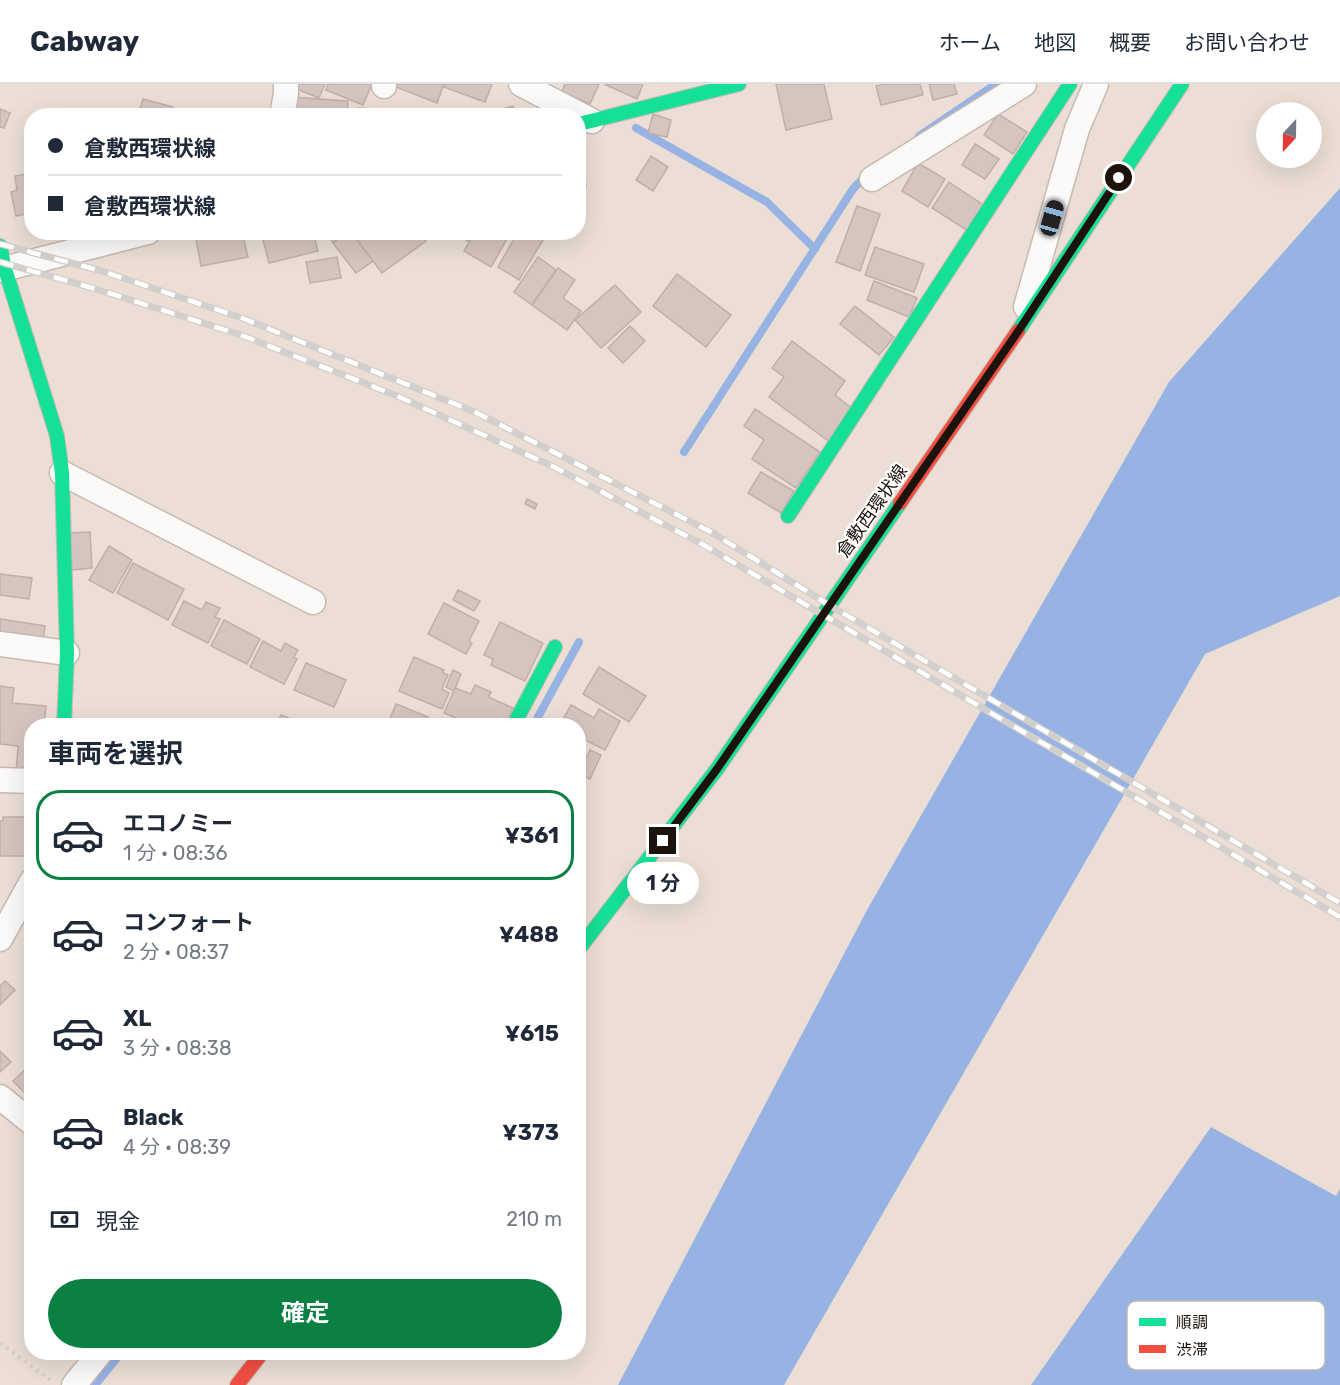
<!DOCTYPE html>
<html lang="ja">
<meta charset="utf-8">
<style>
:root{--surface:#fff;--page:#f6f6f7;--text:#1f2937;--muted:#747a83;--line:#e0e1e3;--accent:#0b8043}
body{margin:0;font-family:Rubik,"Noto Sans JP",sans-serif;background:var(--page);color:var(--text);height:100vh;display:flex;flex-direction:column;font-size:22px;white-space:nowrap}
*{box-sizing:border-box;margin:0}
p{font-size:20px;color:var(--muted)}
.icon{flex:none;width:33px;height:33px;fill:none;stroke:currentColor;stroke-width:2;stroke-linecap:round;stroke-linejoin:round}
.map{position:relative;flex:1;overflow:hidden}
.drawer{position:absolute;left:24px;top:634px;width:562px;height:642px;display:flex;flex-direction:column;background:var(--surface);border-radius:24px;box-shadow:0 6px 24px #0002}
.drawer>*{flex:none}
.hud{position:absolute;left:24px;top:24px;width:562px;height:132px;border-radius:24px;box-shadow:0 6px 24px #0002;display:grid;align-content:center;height:132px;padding:0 24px;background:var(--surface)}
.needle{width:39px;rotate:202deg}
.buttons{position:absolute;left:1256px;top:18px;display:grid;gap:12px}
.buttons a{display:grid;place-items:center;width:66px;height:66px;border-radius:50%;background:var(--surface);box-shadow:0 6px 24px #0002;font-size:30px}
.end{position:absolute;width:27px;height:27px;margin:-14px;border:8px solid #1d130d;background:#fff;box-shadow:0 0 0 3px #fff}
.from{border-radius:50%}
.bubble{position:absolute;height:42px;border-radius:21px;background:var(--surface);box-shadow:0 6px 24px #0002;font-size:20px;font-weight:700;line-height:42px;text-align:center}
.car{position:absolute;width:18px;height:36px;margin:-18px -9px;border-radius:8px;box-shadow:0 0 4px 2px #0007;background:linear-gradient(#222 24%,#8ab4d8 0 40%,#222 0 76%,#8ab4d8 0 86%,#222 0)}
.hud b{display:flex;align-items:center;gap:21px;height:57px;font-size:22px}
.hud b+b{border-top:2px solid var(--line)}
.hud i{width:15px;height:15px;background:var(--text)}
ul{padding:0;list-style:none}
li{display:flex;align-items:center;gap:18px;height:90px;margin:0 12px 9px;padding:0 12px;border:3px solid transparent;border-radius:24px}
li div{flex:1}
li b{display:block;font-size:22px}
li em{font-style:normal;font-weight:700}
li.active{border-color:var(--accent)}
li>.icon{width:54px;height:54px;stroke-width:1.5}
h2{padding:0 24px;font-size:27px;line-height:72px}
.pay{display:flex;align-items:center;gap:15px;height:66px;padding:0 24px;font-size:22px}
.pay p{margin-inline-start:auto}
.action{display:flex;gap:12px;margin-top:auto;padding:12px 24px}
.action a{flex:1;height:69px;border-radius:36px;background:var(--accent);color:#fff;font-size:24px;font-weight:700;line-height:69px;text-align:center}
header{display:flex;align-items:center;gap:36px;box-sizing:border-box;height:84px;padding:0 30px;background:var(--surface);border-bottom:2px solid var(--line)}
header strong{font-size:28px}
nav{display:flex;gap:33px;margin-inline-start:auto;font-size:21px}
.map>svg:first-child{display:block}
.water{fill:#97b3e3}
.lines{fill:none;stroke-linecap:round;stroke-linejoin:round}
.stream{stroke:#97b3e3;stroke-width:8}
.building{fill:#d6c5bf;stroke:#bdb0ab;stroke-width:1.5}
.street-casing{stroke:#c6bab3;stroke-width:27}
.fast-casing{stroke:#c6bab3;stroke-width:16}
.jam-casing{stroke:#c6bab3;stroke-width:16}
.path{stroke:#d5d0cd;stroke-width:4;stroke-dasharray:3 4.5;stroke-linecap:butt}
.street{stroke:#fcfaf9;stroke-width:24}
.fast{stroke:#16e098;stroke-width:14}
.jam{stroke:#f24e42;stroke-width:14}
.rail-casing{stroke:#d3cfcc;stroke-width:7}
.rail{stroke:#fff;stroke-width:4.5;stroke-dasharray:14;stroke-linecap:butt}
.route{stroke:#1d130d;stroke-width:8}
.labels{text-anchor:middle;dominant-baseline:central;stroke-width:4.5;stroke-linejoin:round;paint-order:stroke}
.street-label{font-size:18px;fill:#1d130d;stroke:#fff}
.key{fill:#fff;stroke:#bbb8b6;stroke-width:1.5}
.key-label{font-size:16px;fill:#1d130d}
</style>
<header>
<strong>Cabway</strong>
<nav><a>ホーム</a><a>地図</a><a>概要</a><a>お問い合わせ</a></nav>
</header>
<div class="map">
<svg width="1340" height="1301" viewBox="0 0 1340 1301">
<rect width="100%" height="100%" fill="#ecded4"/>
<g class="water">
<path d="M1340,104V512L1205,570L784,1301H618L867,826L1169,298Z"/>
<path d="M1211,1043L1336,1112L1340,1105V1301H1031Z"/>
</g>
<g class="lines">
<g class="stream">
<path d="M636,44L767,118L815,165"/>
<path d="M919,52L996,0"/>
<path d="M684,368L853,105L866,91"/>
<path d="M533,642L579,558"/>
<path d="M95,1301L121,1269"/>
</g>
</g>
<g class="building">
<path d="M296,0H325L319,14L294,4Z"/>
<path d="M328,0H372L363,21L326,6Z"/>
<path d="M391,0H444L437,19L391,1Z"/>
<path d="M445,0H492L485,18L444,3Z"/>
<path d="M565,0H599L590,20L562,8Z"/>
<path d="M604,0H643L637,15Z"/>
<path d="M776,0H824L832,35L786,46Z"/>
<path d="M886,0H920L923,11L881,21L876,2Z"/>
<path d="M929,0H954L957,10L933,16Z"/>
<path d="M290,13L348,17L347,32H289Z"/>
<path d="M143,15L173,23L170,32H138Z"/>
<path d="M513,22L516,32H494L493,28Z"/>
<path d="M358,24L384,26V32H358Z"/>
<path d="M0,25L10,29L4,44L0,43Z"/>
<path d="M653,30L671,36L667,53L648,49Z"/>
<path d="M998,30L1027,48L1013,70L984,51Z"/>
<path d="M975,60L999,75L985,95L962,81Z"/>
<path d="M579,66L586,101L579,102Z"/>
<path d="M651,72L668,83L653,107L636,96Z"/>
<path d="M918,79L945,95L928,123L902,107Z"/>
<path d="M32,89V131L31,129L16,132L11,108L17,106L15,92Z"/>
<path d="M949,98L985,122L968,147L932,124Z"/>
<path d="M857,122L880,130L860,187L836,178Z"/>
<path d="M64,148H86V149L66,156Z"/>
<path d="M202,148H242L248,173L201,182L195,150Z"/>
<path d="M261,148H313L318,167L269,179Z"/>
<path d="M326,148H347L333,159Z"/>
<path d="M347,148H352L373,177L356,189L333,159Z"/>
<path d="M360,148H419L426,157L382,189L354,152Z"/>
<path d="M453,148H475L469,158Z"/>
<path d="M475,148H511L491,183L464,167Z"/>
<path d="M518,148H531L543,156L519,196L498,183Z"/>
<path d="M875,163L924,180L914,208L865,191Z"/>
<path d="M337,173L341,194L310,199L306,178Z"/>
<path d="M538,173L556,186L532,221L514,208Z"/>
<path d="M558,184L575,196L563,214L581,227L567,246L532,221Z"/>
<path d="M677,190L731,231L706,263L653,222Z"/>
<path d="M874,197L917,214L909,233L867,216Z"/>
<path d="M615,201L641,228L601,264L575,236Z"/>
<path d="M855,222L894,253L879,271L840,240Z"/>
<path d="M630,242L645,257L623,279L608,264Z"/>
<path d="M792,257L845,297L835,311L855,327L831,359L769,313L784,293L772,284Z"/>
<path d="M755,325L820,368L796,404L752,375L764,356L744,342Z"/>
<path d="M761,388L794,407L781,429L748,409Z"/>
<path d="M527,415L537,420L535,425L525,420Z"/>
<path d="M90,448L92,484L72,486L69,449Z"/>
<path d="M109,462L132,476L113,509L89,496Z"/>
<path d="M133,479L184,505L168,536L117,509Z"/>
<path d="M0,490L32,494L29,515L0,511Z"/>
<path d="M458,506L480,517L474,527L453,516Z"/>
<path d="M184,517L202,526L206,518L220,524L215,533L220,535L208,559L172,541Z"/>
<path d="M444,519L479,537L469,557L472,559L466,570L428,550Z"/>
<path d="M0,535L45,542L42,564L0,558Z"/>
<path d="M224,536L260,555L247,580L211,562Z"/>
<path d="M500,538L543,559L525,597L491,581L493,575L484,571Z"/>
<path d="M263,557L281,567L285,559L298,566L294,573L297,575L284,600L250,583Z"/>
<path d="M414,573L444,586L442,588L448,591L442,605L449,609L442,625L399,607Z"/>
<path d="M306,579L346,596L334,623L294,606Z"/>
<path d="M599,583L646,612L629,638L583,610Z"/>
<path d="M453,586L461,590L454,607L446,603Z"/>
<path d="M475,601L491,608L488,613L513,624L505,642H475L444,629L455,604L471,610Z"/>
<path d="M0,602L14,604L12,619L46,622L44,642H32V691L16,689L18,662L0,660Z"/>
<path d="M396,620L428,633L424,642H387Z"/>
<path d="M571,621L594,634L599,625L620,637L605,666L579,653V642H559Z"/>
<path d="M281,631L309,642H276Z"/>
<path d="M590,666L601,671L590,695L579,689Z"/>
<path d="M30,701H32V732H28Z"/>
<path d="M3,733H29V772H0V737H3Z"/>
<path d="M5,897L15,906L0,921V902Z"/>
<path d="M0,967L11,978L0,988Z"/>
<path d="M32,979V1016L13,997Z"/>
</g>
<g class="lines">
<defs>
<g id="street">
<path d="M521,0L592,37"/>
<path d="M384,2V0"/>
<path d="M282,32L286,10V0"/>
<path d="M872,95L1024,0"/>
<path d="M0,186L148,148"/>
<path d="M1026,223L1077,45L1096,0"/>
<path d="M62,389L313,518"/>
<path d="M0,560L67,569"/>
<path d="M0,696L32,697"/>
<path d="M0,855L32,797"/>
<path d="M0,1013L32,1039"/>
<path d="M74,1301L100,1269"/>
</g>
<g id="fast">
<path d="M579,40L739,0"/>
<path d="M0,162L5,185L57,352L62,389L67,569L64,642"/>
<path d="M1018,247L1182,0"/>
<path d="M788,432L1070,0"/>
<path d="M513,642L555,563"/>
<path d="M579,865L717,685L900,419"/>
</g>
<g id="jam">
<path d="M900,419L1018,247"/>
<path d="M237,1301L262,1269"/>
</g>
</defs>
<use href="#street" class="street-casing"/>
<use href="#fast" class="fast-casing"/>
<use href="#jam" class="jam-casing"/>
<path class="path" d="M0,1259L50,1296"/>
<use href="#street" class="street"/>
<use href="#fast" class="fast"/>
<use href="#jam" class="jam"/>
<defs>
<g id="rail">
<path d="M0,160L102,187L242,234L475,328L711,448L829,521L1340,819"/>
<path d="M0,178L96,205L238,250L395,311L552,382L702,460L1340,833"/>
</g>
</defs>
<use href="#rail" class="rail-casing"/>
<use href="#rail" class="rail"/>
</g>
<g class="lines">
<path class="route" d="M663,757L717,685L1019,246L1119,94"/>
</g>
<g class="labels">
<g class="street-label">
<text transform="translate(872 427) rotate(-55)">倉敷西環状線</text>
</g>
</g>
<rect x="1127" y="1217" width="198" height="69" rx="9" class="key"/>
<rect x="1139" y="1234" width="27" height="8" fill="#16e098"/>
<rect x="1139" y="1261" width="27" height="8" fill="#f24e42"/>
<g class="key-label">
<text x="1176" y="1244">順調</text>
<text x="1176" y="1271">渋滞</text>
</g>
</svg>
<div class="buttons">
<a><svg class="needle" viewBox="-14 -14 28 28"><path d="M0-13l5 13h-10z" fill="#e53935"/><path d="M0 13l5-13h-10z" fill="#747a83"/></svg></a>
</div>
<i class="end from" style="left:1119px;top:94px"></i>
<i class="end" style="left:663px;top:757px"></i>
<div class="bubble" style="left:627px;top:778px;width:72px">1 分</div>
<i class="car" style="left:1052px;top:134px;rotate:16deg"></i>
<div class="hud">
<b><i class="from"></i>倉敷西環状線</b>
<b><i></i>倉敷西環状線</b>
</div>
<section class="drawer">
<h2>車両を選択</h2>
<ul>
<li class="active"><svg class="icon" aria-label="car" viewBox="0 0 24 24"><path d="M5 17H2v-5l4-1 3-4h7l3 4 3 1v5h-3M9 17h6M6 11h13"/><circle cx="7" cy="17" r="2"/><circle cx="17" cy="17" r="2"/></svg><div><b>エコノミー</b><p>1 分 · 08:36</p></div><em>¥361</em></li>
<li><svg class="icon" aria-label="car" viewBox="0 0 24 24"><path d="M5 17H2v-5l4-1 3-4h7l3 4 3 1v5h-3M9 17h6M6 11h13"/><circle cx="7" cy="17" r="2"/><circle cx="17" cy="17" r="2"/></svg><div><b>コンフォート</b><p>2 分 · 08:37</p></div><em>¥488</em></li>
<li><svg class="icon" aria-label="car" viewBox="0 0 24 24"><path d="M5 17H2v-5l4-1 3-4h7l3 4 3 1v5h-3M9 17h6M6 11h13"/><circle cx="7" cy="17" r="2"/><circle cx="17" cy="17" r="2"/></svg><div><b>XL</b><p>3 分 · 08:38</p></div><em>¥615</em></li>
<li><svg class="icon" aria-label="car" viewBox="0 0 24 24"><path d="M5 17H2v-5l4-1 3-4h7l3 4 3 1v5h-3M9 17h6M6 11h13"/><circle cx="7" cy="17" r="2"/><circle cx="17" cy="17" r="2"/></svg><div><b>Black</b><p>4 分 · 08:39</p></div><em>¥373</em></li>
</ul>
<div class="pay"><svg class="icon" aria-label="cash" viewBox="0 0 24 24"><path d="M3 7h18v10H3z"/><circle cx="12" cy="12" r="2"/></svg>現金<p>210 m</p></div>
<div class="action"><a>確定</a></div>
</section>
</div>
